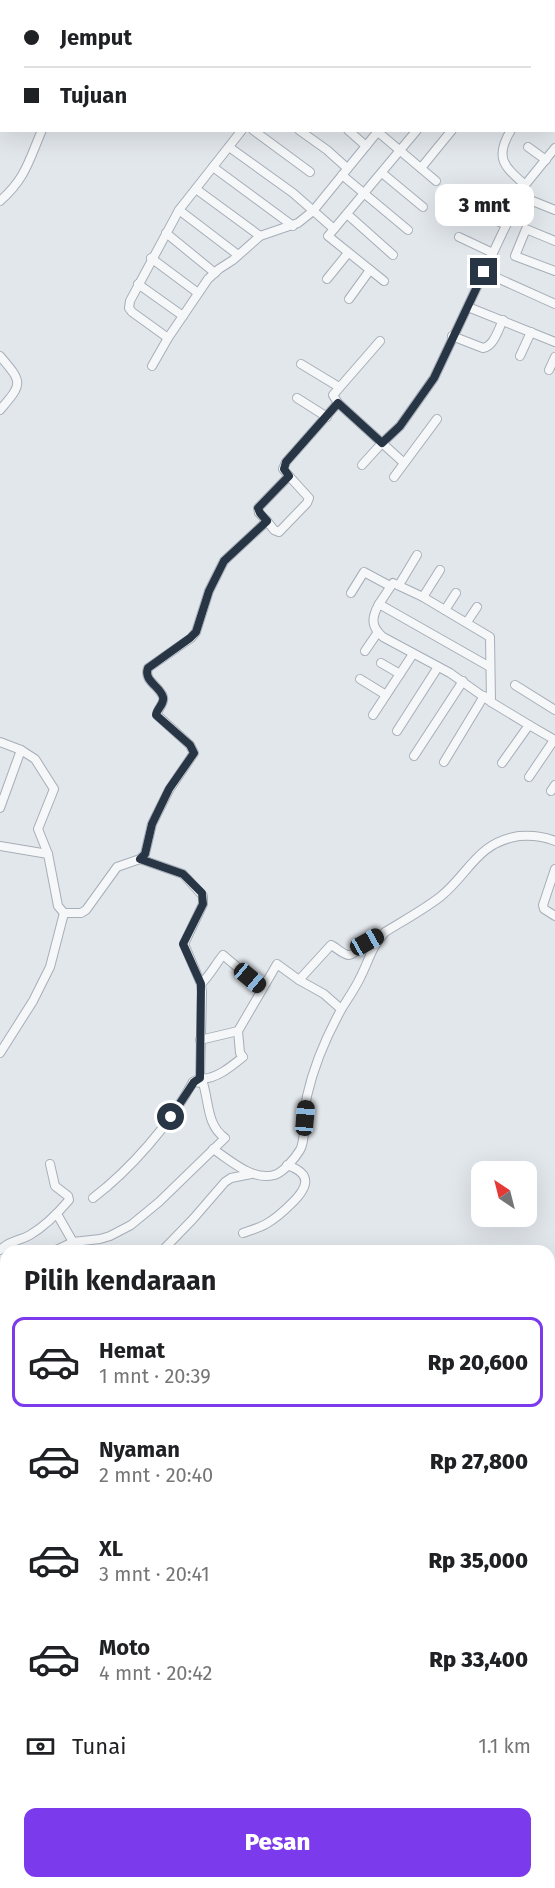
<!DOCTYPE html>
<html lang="id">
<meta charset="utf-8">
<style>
:root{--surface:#fff;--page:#f6f6f6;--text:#202124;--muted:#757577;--line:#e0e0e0;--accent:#7c3aed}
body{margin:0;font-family:"Fira Sans",sans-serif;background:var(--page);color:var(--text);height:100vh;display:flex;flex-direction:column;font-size:22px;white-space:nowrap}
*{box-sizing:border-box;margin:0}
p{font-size:20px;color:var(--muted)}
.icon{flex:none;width:33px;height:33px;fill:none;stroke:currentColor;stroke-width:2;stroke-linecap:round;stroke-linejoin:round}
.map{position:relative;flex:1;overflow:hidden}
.side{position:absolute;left:0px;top:1245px;width:555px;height:644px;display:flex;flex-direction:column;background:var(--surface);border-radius:18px 18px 0 0;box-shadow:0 6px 24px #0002}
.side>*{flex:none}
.guide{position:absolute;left:0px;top:0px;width:555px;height:132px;box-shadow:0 6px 24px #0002;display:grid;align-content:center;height:132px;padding:0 24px;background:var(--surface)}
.needle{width:39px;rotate:325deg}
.buttons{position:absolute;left:471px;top:1161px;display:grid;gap:12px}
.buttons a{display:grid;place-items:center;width:66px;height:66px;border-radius:12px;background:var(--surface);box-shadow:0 6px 24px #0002;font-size:30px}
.end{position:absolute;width:27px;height:27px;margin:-14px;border:8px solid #283545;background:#fff;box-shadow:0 0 0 3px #fff}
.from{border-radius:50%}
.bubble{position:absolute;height:42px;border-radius:12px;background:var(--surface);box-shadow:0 6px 24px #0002;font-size:20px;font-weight:800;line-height:42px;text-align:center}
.car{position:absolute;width:18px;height:36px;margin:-18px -9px;border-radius:8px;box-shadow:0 0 4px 2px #0007;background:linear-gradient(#222 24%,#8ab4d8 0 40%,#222 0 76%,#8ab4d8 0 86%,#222 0)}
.guide b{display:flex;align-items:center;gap:21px;height:57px;font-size:22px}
.guide b+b{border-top:2px solid var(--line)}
.guide i{width:15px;height:15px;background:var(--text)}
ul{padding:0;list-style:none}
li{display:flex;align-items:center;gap:18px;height:90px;margin:0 12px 9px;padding:0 12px;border:3px solid transparent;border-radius:12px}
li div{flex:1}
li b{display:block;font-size:22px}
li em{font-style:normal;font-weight:800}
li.active{border-color:var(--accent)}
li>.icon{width:54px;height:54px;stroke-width:1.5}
h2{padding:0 24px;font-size:27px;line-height:72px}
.pay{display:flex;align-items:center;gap:15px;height:66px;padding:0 24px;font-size:22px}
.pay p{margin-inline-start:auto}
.action{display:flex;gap:12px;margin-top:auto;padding:12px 24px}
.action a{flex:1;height:69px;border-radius:12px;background:var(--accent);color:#fff;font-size:24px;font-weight:800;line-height:69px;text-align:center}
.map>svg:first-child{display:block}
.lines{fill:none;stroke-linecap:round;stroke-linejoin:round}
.river{stroke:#9ab8ce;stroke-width:14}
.street-casing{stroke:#a6aeb7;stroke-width:10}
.secondary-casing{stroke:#a6aeb7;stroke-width:14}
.street{stroke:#f5f7f9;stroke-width:8}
.secondary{stroke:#fff;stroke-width:10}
.route{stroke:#283545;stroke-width:8}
</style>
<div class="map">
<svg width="555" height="1888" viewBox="0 0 555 1888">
<rect width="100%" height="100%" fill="#e2e7ec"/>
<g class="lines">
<g class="river">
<path d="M549,1697L555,1698"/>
<path d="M0,1725L6,1729"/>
</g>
<defs>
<g id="street">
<path d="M129,0V2"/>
<path d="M424,0L425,2"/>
<path d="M462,2L463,0"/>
<path d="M554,120L555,122"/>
<path d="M253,130L310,172"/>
<path d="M299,130L327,150L347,168"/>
<path d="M348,130L366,146"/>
<path d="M511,130C494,158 504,166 525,185"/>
<path d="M378,132L436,181"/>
<path d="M229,147L293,193L334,229L328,236L384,281"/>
<path d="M528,147L546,160"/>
<path d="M213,167L293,226"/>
<path d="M421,168L452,130"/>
<path d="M382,173L423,207"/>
<path d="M342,175L408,230"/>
<path d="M196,189L260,236"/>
<path d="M520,196L555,210"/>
<path d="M0,201C26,178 29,160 42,130"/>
<path d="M472,209L506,225"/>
<path d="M179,210L238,255"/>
<path d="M347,214L393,255"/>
<path d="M334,229L417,130"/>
<path d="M166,233L215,273"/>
<path d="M459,237L493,253"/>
<path d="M555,241L526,229L515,256L555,271"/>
<path d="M151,258L198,293"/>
<path d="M484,272L555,304"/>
<path d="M327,279L348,253"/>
<path d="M138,284L183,316"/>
<path d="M349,299L370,270"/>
<path d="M468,307L555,342"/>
<path d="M452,336L483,348C494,346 498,330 503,320"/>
<path d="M168,338L132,312L129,308L130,301L179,210L242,130"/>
<path d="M0,356C23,383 23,383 0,410"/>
<path d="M520,356L531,332"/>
<path d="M301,364L339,387"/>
<path d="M152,366L168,338L208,279L219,269L233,260L260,236L298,223L313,211L379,130"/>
<path d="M549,370L555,357"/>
<path d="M297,398L327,417"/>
<path d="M338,403L333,395L380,341"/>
<path d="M362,465L382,443L404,463"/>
<path d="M394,477L437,419"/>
<path d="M267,521L274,530L279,532L307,503L309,498L289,476"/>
<path d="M399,585L417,555"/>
<path d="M351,593L364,572L390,586"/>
<path d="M423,597L490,637L491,702L529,725L502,763"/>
<path d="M379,604L393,583L423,597L440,570"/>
<path d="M445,610L456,593"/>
<path d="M467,622L477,607"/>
<path d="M365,651L378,632"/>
<path d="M381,663L400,674"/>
<path d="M490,667L379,604C371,618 371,627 383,637L450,673L491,702"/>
<path d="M360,679L386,695"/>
<path d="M515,685L555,710"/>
<path d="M373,715L413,654"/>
<path d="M529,725L555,740"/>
<path d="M397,731L438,667"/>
<path d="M0,742L21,750L0,808"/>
<path d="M21,750L35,759L54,789L38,829L48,854L58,906L64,913"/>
<path d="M414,756L463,681"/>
<path d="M444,762L484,696"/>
<path d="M529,777L554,740"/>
<path d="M551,791L555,785"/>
<path d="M0,846L48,854"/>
<path d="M555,869L543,905L544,909L555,916"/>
<path d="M299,980L324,994L341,1009"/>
<path d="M201,984C210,975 215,965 223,955L262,988"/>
<path d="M200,1040L238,1031"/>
<path d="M0,1053L33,1001L50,967L64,913H81L86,910L117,867L140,859"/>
<path d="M200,1078C214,1081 232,1066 243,1057L240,1053L238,1031L277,964L299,980L331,945C336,947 343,955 349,955C354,955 373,939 379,935"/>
<path d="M213,1149C230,1160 252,1181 274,1175C283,1173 295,1158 300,1150C306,1140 304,1110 307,1096C314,1065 327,1035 342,1008C349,997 356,987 361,976C369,960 372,946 385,932C403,921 423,910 440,897C470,873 476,843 519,836C532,835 543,836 555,841"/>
<path d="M93,1198C131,1169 170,1124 193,1082"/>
<path d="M57,1214L73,1242"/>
<path d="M243,1233C251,1230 259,1228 266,1224C275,1219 284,1211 292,1203C308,1187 313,1174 287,1165"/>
<path d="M0,1250C12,1239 18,1242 30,1235C45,1226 58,1213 69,1200L68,1196L55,1186L50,1164"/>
<path d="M54,1251L73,1242L100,1239L110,1236L131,1225L159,1202L225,1138C207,1126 209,1102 203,1083L193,1082L200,1078L202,992L201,984L184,944L203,904V896L183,874L140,859L145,854L152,824L169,790L194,753L190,745L157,715C157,708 165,704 163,697C160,686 143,681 148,668L191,638L196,632L209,591L224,561L267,521L259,513L258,508L289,476L283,469L286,462L338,403L382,443L400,426L434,378L525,185L555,148"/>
<path d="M162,1251L193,1219L225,1182L231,1178L251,1174"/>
<path d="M0,1278L6,1273"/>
<path d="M0,1530L5,1529"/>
</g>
<g id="secondary">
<path d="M549,1390L555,1385"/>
<path d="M0,1651L6,1652"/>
</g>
</defs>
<use href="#street" class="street-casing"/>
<use href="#secondary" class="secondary-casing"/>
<use href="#street" class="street"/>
<use href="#secondary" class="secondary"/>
</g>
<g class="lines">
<path class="route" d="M171,1117L194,1082L200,1078L201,984L183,944L203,904L202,893L183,874L140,859L145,854L152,824L169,789L194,753L190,745L156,715C157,708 165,704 163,697C160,686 143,681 148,668L190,638L196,632L209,591L224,561L267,521L260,513L258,508L289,476L284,469L286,462L338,403L382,443L400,426L434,378L484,272"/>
</g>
</svg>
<div class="buttons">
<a><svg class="needle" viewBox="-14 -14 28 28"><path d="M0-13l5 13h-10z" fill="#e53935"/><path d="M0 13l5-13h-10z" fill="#757577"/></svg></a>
</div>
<i class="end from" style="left:171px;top:1117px"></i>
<i class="end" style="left:484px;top:272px"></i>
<div class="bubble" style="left:435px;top:184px;width:99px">3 mnt</div>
<i class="car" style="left:367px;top:942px;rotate:61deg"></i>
<i class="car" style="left:250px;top:978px;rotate:130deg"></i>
<i class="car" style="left:305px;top:1118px;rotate:5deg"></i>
<div class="guide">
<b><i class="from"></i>Jemput</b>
<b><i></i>Tujuan</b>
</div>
<section class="side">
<h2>Pilih kendaraan</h2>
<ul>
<li class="active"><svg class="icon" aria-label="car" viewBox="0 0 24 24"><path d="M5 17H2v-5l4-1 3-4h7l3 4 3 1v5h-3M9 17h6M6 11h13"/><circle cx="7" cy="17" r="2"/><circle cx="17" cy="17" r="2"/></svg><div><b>Hemat</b><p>1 mnt · 20:39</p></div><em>Rp 20,600</em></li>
<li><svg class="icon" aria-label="car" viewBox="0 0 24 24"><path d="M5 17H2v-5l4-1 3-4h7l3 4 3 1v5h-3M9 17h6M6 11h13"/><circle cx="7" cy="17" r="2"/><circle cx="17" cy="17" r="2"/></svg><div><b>Nyaman</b><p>2 mnt · 20:40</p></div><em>Rp 27,800</em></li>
<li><svg class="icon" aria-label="car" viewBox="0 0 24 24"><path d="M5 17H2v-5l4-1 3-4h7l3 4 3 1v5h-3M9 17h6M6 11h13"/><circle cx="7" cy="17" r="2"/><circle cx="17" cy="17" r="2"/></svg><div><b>XL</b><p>3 mnt · 20:41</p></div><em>Rp 35,000</em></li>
<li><svg class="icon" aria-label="car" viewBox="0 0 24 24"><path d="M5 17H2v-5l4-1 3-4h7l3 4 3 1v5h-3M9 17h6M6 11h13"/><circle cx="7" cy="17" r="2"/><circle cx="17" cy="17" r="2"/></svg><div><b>Moto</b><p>4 mnt · 20:42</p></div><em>Rp 33,400</em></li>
</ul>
<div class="pay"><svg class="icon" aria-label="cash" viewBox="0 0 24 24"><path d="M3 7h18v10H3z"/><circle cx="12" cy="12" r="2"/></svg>Tunai<p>1.1 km</p></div>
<div class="action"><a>Pesan</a></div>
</section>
</div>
